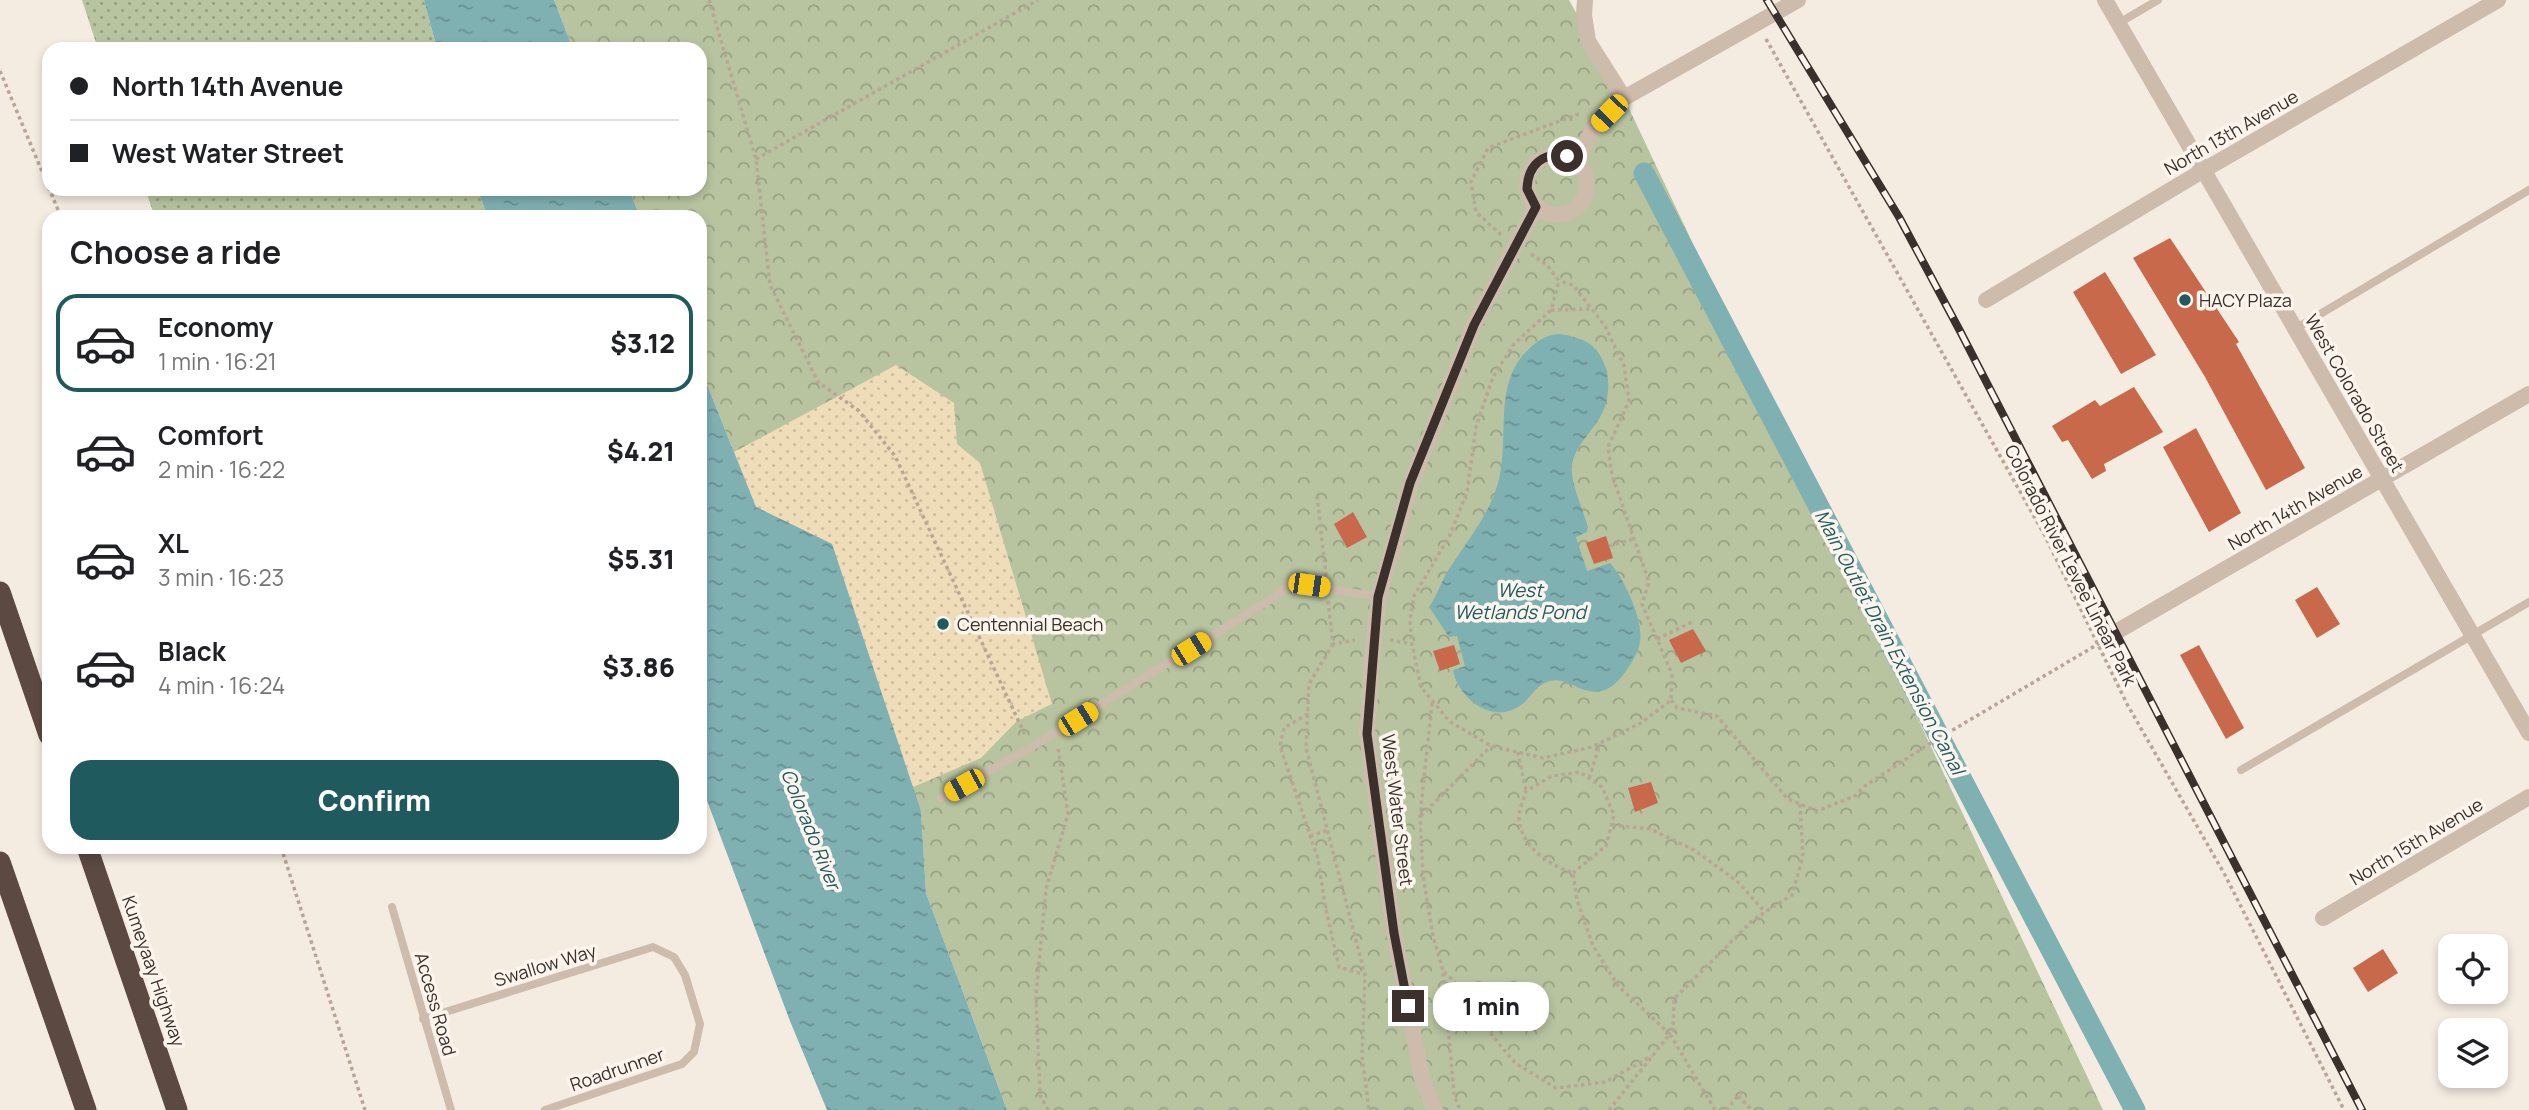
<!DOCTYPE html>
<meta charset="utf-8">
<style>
:root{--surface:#fff;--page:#f6f6f6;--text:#202124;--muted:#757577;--line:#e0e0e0;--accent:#1f5a5e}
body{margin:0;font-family:Manrope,sans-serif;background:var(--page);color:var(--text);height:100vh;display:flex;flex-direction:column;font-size:26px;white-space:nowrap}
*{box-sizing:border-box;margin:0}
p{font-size:23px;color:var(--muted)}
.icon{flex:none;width:38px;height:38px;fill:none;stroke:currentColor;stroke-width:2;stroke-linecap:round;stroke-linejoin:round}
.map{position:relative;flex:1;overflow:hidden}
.details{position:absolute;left:42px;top:210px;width:665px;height:644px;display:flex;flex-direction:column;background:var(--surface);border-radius:21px;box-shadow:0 4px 10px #0003}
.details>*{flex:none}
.hud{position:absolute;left:42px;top:42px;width:665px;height:154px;border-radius:21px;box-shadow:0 4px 10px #0003;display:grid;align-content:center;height:154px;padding:0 28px;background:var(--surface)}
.fabs{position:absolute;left:2438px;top:934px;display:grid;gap:14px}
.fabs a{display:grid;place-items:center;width:70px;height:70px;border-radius:14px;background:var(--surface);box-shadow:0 4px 10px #0003;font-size:35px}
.end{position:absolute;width:32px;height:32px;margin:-16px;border:9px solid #3b302b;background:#fff;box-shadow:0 0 0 4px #fff}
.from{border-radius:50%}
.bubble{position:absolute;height:49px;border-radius:21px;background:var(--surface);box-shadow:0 4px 10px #0003;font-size:23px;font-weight:800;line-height:49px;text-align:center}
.car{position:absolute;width:21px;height:42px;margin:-21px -10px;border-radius:9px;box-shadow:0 0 5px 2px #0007;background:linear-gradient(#f5c518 24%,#345 0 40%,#f5c518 0 76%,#345 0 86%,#f5c518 0)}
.hud b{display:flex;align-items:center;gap:24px;height:66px;font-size:26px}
.hud b+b{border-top:2px solid var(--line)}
.hud i{width:18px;height:18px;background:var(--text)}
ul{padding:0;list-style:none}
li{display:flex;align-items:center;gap:21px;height:98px;margin:0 14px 10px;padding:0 14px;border:4px solid transparent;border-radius:21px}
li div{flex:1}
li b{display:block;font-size:26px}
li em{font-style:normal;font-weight:800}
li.current{border-color:var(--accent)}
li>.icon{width:63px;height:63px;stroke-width:1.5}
h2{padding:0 28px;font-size:32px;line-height:84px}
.cta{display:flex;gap:14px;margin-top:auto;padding:14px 28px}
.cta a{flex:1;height:80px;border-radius:21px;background:var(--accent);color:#fff;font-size:28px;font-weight:800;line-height:80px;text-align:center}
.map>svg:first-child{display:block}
.grass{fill:url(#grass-dots)}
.forest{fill:url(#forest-crowns)}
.sand{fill:url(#sand-dots)}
.water{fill:url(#water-ripples)}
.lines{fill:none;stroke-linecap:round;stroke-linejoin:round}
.canal{stroke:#7fb0b2;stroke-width:21}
.building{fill:#c8694b}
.path{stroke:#b9a596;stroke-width:3.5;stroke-dasharray:3.5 3.5;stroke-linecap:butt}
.service{stroke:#cdbbac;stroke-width:8}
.minor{stroke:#cdbbac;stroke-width:16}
.motorway{stroke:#5c4a42;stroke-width:21}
.rail-casing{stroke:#3b302b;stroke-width:8}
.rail{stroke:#fbf5ee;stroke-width:5;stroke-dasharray:16;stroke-linecap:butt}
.route{stroke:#3b302b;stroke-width:9}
.poi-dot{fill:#1f5a5e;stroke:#fbf5ee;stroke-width:2.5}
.labels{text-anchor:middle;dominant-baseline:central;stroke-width:7;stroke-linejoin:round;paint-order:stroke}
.street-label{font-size:18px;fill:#3b302b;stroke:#fbf5ee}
.poi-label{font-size:18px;fill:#3b302b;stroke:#fbf5ee;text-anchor:start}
.water-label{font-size:19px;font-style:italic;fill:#1f5a5e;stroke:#fbf5ee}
</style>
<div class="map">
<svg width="2529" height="1110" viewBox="0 0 2529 1110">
<defs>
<pattern id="grass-dots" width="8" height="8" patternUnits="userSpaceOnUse" patternTransform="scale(1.75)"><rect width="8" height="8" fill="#b8c4a0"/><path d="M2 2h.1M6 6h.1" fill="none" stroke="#97a083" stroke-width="1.8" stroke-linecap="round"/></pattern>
<pattern id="forest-crowns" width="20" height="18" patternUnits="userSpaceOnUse" patternTransform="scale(1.75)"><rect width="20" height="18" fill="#b8c4a0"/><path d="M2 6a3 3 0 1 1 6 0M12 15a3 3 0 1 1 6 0" fill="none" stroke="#97a083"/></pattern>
<pattern id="sand-dots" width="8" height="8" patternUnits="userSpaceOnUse" patternTransform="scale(1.75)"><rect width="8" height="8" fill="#efdcb8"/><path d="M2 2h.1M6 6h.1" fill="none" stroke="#cebd9e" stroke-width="1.8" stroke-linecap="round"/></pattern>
<pattern id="water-ripples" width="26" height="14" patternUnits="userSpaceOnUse" patternTransform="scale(1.75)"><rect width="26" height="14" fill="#7fb0b2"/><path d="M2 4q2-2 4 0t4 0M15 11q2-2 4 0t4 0" fill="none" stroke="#699091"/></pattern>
</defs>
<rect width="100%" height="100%" fill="#f4ebe1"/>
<g class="grass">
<path d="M82,0H424L437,49H98Z"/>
<path d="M145,189H477L488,217H155Z"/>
</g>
<path class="forest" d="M554,0H1569L1624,98L2103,1110H1007L926,893L921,811L911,788L756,507L700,367V217H640L629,189H700V49H573Z"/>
<path class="sand" d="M896,365L954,403L957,444L980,463L1052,704L1017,721L981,758L911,788L832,544L756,507L734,452Z"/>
<g class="water">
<path d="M424,0H554L573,49H437Z"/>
<path d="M477,189H629L640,217H488Z"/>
<path d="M1559,334C1570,336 1581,338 1590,344C1612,362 1613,396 1599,419C1591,432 1577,445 1573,460C1567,478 1584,510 1588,528L1587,532L1576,537L1587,571L1610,563C1624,578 1644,621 1640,642C1638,653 1632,662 1626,671C1620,679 1612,689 1601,691C1582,696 1568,676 1550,681C1536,684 1532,697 1521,705C1493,726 1458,698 1453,670L1465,666L1457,636L1449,637L1429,607C1436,597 1440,585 1446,574C1462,548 1483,523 1494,495C1515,447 1487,386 1531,347C1540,339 1547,335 1559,334Z"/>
<path d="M700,367L756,507L832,544L921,811L926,893L1007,1110H827L790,1021L700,782Z"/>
</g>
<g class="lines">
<path class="canal" d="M1644,173L2135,1110"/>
</g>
<g class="building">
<path d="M2170,238L2239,342L2236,344L2305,468L2266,490L2205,377L2133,258Z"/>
<path d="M2105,272L2156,355L2121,374L2073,292Z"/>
<path d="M2134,387L2163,432L2104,464L2106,471L2092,479L2068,440L2062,442L2052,426L2095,400L2100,406Z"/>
<path d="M2196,428L2241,513L2209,532L2163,447Z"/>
<path d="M1353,512L1367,537L1347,548L1334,524Z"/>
<path d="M1606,536L1613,558L1594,564L1586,543Z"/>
<path d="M2317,587L2340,624L2317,638L2295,600Z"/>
<path d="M1693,629L1706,651L1681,663L1669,640Z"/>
<path d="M1454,645L1460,664L1440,671L1433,651Z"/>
<path d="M2199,645L2244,728L2226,739L2180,655Z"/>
<path d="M1651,782L1658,803L1635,812L1628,788Z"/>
<path d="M2383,949L2398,973L2368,992L2353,968Z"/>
</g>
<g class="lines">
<g class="path">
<path d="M709,0L756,159L770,285L818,382L859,411L895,456L1025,735"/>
<path d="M1766,39L2045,536L2127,704L2225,875L2344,1110"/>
<path d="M0,71L61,217"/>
<path d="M756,159L1038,0"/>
<path d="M1501,235L1476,212L1471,182L1488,148L1581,113"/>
<path d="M1531,254L1547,265L1559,281L1551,310L1514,344L1493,377L1476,427L1467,492L1450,535L1414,596L1410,620L1412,644L1421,687L1449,721L1491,746L1543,758L1592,747L1641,723L1671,700L1672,674L1642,604L1649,582L1612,475L1608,447L1629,401L1624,366L1605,326L1573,285L1559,281"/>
<path d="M1551,310L1591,309"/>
<path d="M1317,496L1326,576"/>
<path d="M1609,546L1634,539"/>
<path d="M1328,601L1333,644L1355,640"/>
<path d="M1657,639L1694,621"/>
<path d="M1390,640L1412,644"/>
<path d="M1333,644L1309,684L1306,748L1365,975L1362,1056L1369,1110"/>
<path d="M1671,700L1677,708L1717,716L1788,799L1817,811L1855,796L1865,786L1929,744L2100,643"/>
<path d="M1432,703L1420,817L1423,875L1433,936L1443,971L1454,1094L1460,1110"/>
<path d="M1308,714L1284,728L1280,746L1318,859L1325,905L1339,967L1365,975"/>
<path d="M1518,752L1526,791"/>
<path d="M1589,778L1600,744"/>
<path d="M1421,816L1491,746"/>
<path d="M1612,825L1650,829L1694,850L1737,881L1765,912"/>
<path d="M1310,836L1328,830"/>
<path d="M281,847L365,1110"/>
<path d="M1573,873L1606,846L1614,815L1602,787L1580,772L1552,776L1526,791C1524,799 1518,811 1519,819C1522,848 1548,864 1573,873L1577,900L1593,946L1619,987L1670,1034L1673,1031L1674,999L1753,920L1792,895L1803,856L1800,804"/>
<path d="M1444,972L1454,981L1477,1017L1515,1063L1556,1088L1605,1082L1652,1056"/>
<path d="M1738,1096L1752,1110"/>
<path d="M1048,1110L1040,1095L1036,995L1046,889L1068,814L1058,748"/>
<path d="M1609,1110L1670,1034L1715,1110"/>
<path d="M1726,1110L1744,1089"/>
</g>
<g class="service">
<path d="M2119,23L2158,0"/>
<path d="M2295,329L2529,190"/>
<path d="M2241,770L2529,602"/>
<path d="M941,798L1040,742L1281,593L1291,582L1379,597"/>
<path d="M392,907L451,1110"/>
<path d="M423,1019L653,947L674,957L685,975L700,1024L694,1052L682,1064L545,1110"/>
</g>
<g class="minor">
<path d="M1585,0L1584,15L1588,41L1624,98"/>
<path d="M2105,0L2529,733"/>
<circle cx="1557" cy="185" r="30"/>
<path d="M1576,161L1594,128L1624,98L1798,0"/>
<path d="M1986,300L2204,170L2498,0"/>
<path d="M2116,632L2529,394"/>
<path d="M2323,918L2529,797"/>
<path d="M1435,1110L1422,1079L1394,933L1367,734L1374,636L1379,597L1411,483L1474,325L1536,207"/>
</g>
<g class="motorway">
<path d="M0,592L49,735"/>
<path d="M87,847L177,1110"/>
<path d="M0,862L86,1110"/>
</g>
<defs>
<path id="rail" d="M1767,0L1899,217L1960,331L2362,1110"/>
</defs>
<use href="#rail" class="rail-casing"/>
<use href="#rail" class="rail"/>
</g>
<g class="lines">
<path class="route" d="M1408,1006L1394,933L1367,734L1378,597L1410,483L1474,325L1536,207L1527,189C1528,164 1543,152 1567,156"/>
</g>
<g class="poi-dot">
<circle cx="2185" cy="300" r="7"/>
<circle cx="943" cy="624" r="7"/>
</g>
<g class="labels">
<g class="street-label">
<text transform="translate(2231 132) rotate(-30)">North 13th Avenue</text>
<text transform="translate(2355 393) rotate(60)">West Colorado Street</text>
<text transform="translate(2295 507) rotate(-30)">North 14th Avenue</text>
<text transform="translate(2071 565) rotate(63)">Colorado River Levee Linear Park</text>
<text transform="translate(1398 810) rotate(83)">West Water Street</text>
<text transform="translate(2416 841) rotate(-31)">North 15th Avenue</text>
<text transform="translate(545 965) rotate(-17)">Swallow Way</text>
<text transform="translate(154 971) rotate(71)">Kumeyaay Highway</text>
<text transform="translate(436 1004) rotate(74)">Access Road</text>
<text transform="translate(617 1069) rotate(-19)">Roadrunner</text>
</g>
<g class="poi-label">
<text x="2199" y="300">HACY Plaza</text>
<text x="957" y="624">Centennial Beach</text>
</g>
<g class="water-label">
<text x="1520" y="590">West<tspan x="1520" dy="22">Wetlands Pond</tspan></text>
<text transform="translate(1890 642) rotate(62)">Main Outlet Drain Extension Canal</text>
<text transform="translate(811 829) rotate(68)">Colorado River</text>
</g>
</g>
</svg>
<div class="fabs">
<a><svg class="icon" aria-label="locate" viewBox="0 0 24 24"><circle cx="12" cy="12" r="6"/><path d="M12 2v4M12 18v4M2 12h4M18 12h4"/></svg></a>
<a><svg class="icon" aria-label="layers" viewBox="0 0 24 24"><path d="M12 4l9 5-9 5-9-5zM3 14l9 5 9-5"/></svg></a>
</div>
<i class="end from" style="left:1567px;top:156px"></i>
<i class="end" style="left:1408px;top:1006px"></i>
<div class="bubble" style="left:1433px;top:982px;width:116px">1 min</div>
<i class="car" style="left:1609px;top:113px;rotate:224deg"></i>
<i class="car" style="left:1309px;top:585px;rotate:98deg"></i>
<i class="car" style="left:1191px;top:649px;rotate:58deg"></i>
<i class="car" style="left:1078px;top:719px;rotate:58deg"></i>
<i class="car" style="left:964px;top:785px;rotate:241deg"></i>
<div class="hud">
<b><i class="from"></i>North 14th Avenue</b>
<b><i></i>West Water Street</b>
</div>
<section class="details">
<h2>Choose a ride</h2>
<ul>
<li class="current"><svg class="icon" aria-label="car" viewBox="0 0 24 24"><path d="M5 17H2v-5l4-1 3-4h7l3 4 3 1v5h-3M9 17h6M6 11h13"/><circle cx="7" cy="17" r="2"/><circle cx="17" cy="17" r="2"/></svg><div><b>Economy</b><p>1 min · 16:21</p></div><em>$3.12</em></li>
<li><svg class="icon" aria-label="car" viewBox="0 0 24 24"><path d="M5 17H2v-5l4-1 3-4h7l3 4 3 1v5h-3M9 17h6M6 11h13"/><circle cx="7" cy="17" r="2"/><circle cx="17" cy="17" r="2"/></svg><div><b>Comfort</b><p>2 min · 16:22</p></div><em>$4.21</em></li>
<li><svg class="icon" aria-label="car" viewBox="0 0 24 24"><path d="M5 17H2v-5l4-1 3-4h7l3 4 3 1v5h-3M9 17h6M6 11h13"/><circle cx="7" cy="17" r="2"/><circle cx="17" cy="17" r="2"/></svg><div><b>XL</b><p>3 min · 16:23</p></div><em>$5.31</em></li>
<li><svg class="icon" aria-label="car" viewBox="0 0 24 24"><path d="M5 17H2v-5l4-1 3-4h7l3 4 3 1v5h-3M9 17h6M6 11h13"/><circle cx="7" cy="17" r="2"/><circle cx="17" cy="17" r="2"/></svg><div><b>Black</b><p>4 min · 16:24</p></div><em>$3.86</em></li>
</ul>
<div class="cta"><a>Confirm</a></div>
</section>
</div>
